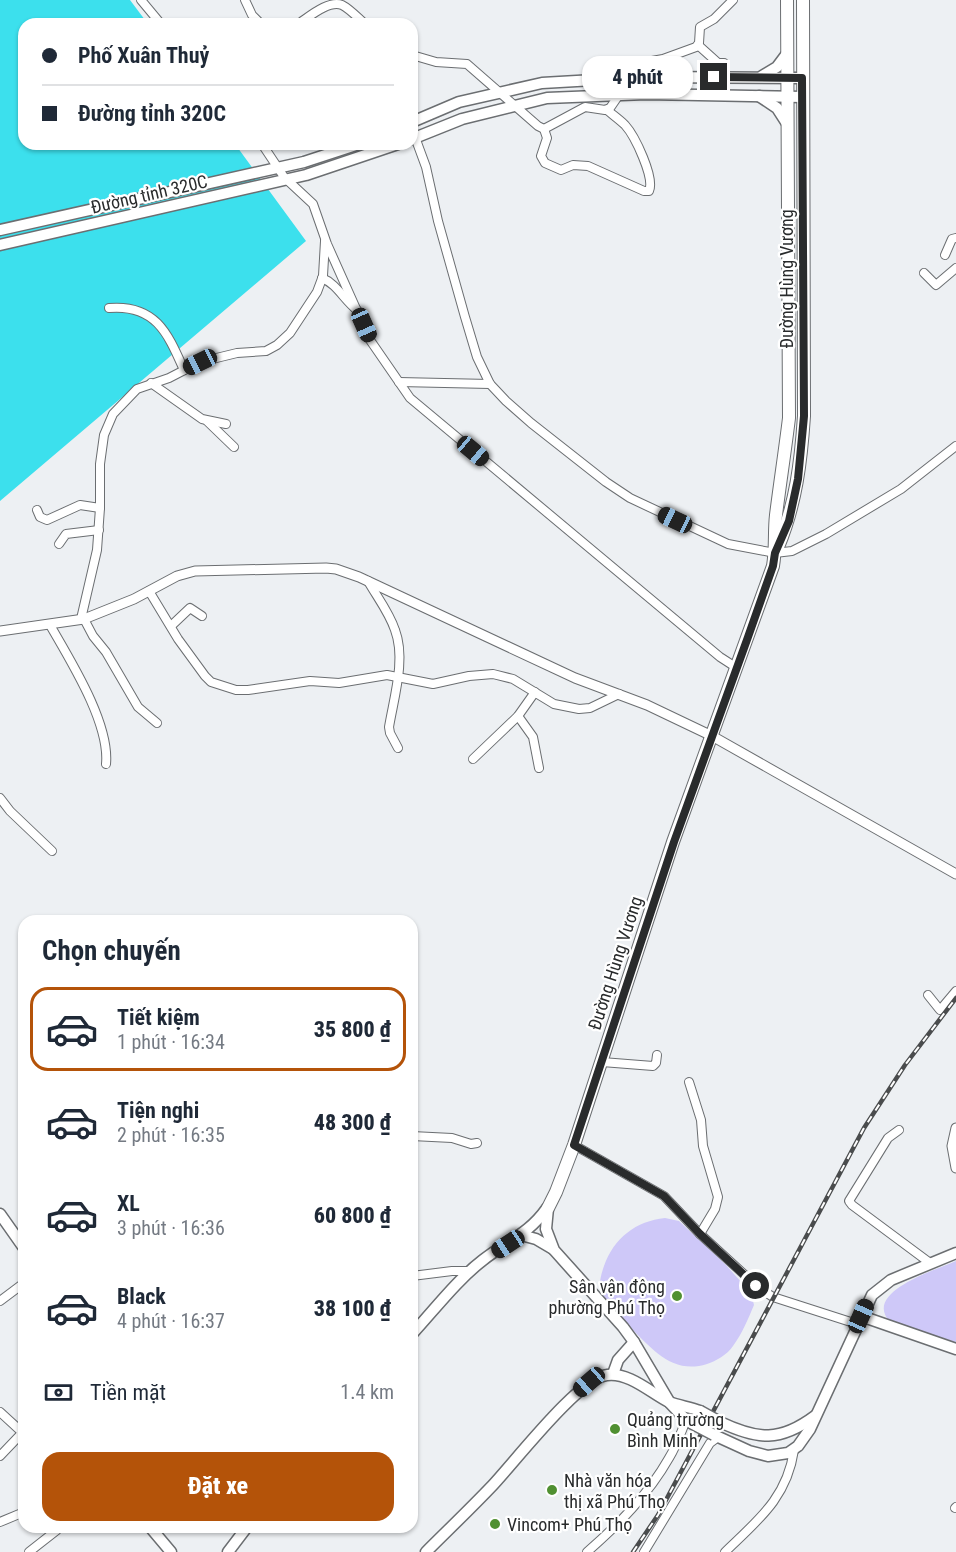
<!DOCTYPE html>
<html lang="vi">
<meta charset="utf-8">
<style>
:root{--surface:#fff;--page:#f6f6f7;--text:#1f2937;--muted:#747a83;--line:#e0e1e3;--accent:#b45309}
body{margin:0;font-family:"Roboto Condensed",sans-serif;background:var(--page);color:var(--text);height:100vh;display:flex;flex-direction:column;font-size:22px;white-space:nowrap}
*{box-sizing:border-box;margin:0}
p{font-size:20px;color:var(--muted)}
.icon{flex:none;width:33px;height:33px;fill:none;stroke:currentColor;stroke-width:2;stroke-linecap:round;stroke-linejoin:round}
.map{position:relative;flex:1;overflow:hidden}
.sheet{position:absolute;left:18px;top:915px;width:400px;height:618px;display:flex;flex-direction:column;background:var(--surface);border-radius:18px;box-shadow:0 2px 4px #0004}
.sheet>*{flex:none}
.hud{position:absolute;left:18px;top:18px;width:400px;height:132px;border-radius:18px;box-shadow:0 2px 4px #0004;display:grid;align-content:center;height:132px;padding:0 24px;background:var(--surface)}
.end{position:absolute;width:27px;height:27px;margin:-14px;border:8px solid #292b2c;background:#fff;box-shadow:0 0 0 3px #fff}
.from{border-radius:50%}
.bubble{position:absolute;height:42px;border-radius:18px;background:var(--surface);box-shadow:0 2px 4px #0004;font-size:20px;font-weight:800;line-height:42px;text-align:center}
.car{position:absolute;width:18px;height:36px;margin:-18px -9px;border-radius:8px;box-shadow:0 0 4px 2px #0007;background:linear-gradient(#222 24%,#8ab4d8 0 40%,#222 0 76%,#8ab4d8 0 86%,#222 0)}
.hud b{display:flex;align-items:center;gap:21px;height:57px;font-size:22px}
.hud b+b{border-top:2px solid var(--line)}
.hud i{width:15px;height:15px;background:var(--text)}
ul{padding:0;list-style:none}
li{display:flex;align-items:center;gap:18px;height:84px;margin:0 12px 9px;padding:0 12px;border:3px solid transparent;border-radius:18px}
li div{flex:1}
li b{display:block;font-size:22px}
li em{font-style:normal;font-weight:800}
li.on{border-color:var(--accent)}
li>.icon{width:54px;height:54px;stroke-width:1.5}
h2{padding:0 24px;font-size:27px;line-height:72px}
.pay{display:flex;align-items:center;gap:15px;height:66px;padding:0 24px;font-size:22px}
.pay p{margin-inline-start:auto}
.action{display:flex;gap:12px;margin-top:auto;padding:12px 24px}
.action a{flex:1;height:69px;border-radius:18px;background:var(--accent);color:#fff;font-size:24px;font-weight:800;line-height:69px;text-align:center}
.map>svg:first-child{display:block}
.green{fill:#cec8f8}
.water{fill:#3ce0ed}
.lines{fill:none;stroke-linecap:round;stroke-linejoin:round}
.minor-casing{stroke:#6b6e71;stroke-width:10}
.tertiary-casing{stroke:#6b6e71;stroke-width:11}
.secondary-casing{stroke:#6b6e71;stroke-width:13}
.primary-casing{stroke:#6b6e71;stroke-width:14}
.minor{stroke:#fff;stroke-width:8}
.tertiary{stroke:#fff;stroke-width:9}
.secondary{stroke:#fff;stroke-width:10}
.primary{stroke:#fff;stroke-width:12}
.rail-casing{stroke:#4a4c4d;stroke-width:4.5}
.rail{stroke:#fff;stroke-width:2;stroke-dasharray:7;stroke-linecap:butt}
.secondary-bridge-casing{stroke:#6b6e71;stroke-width:13;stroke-linecap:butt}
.secondary-bridge{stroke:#fff;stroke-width:10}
.route{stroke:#292b2c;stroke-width:8}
.poi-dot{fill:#509031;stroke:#fff;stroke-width:2}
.labels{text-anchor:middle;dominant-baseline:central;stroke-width:4.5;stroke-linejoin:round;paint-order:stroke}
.street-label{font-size:18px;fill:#292b2c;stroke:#fff}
.poi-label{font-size:18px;fill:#292b2c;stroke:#fff;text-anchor:start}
</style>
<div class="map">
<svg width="956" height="1552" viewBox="0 0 956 1552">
<rect width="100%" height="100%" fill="#edf0f3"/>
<g class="green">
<path d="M665,1218L679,1221L725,1264L751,1293L754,1305C748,1319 742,1334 733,1346C727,1355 716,1361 707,1364C673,1375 652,1349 630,1327C619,1316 602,1304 600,1288C599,1281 602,1272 604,1266C614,1238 636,1221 665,1218Z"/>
<path d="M956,1261V1342L890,1322C862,1292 936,1270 956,1261Z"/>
</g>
<path class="water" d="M0,0H130L148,24H24V144H235L306,241L0,501Z"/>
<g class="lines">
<defs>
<g id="minor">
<path d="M141,0L161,24"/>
<path d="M245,0L252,15L261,24"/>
<path d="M298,24C309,17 328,0 342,5C350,9 358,18 365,24"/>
<path d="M698,45L718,63H724"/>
<path d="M412,55L436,62L467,64L538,126L544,129L547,138L541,156L545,163L561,170L573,165L588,166L644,191H649C655,178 635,136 625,125C620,120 613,115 607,110"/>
<path d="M412,129L426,167L438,221L465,317L477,357L490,384L506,401L531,423L606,482L630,498L728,544L775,553L792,551L826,534L901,489L956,446"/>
<path d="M544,129L585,107L605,110L610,108L641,63L663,59L696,47L699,43L700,27L714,19L733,0"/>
<path d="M262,144L284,177L313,204L327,244L370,340L410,398L720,657L737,668"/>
<path d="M945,255L952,239L956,238"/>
<path d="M924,273L936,285L956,268"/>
<path d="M322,278C337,284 344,300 357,310"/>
<path d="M109,308C156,304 168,334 184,370"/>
<path d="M399,382L490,384"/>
<path d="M151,383L202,419L226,424"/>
<path d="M207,421L234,447"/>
<path d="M37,510L40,517L47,520L80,505L100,508"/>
<path d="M59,544L66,534L99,530"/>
<path d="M368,581C377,597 389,612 395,630C406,659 394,697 389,727L390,733L398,748"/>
<path d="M149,591L178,639L205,676L211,682L236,690H248L310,681L339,683L387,675L433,684L469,676L493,674L513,679L554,704L579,709L590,708L619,694"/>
<path d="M81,619L97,550L100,508V464L104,435L113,414L137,389L169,378L200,362L237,353L266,351L277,345L290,333L317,292L323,276L325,241"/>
<path d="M84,619L93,636L106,652L138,707L157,723"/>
<path d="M50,625C70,660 110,723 106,764"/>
<path d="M171,626L190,608L202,616"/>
<path d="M518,716L533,737L539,768"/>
<path d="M473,759L518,716L535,692"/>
<path d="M0,798L10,811L52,851"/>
<path d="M928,995L940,1010L956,991"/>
<path d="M602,1062L653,1066L656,1063L657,1055"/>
<path d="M689,1082L701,1120L703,1146L718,1197L715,1209L700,1234"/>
<path d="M899,1130L888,1138L849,1201L852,1205L930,1263"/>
<path d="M412,1136L452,1138L471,1144L477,1143"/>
<path d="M574,1145L664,1196L700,1234L759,1288L773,1297L857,1324"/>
<path d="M412,1276L452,1271H469"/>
<path d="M0,1301L24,1283"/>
<path d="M0,1412L24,1434"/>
<path d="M0,1456L22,1433"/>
<path d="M955,1508L956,1507"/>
<path d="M0,1522L24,1512"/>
<path d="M29,1552L57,1530L59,1527"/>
<path d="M587,1552C619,1524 648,1495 669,1458C676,1447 681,1433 686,1420"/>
<path d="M644,1552L710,1443L718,1437"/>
<path d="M725,1552C758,1520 787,1498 794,1450"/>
</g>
<g id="tertiary">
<path d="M0,631L84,619L134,599L177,576L195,571L326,568L336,569L359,577L575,678L647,705L712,736L956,874"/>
<path d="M956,1128L952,1146L956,1168"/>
</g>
<g id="secondary">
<path d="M762,76L777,67L786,55"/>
<path d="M759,96L777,108L786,122"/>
<path d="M412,122L459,102L542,83L646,77L802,78"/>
<path d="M412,139L462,119L547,98L646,94L803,97"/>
<path d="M0,230L304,162L359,144"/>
<path d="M0,245L306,175L398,144"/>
<path d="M548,1208L546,1229L554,1250L623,1327L634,1342L670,1403L686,1420L693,1424"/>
<path d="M0,1214L24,1248"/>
<path d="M521,1235L536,1239L553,1249"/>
<path d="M861,1316L956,1349"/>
<path d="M412,1334C435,1309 457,1280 483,1260C507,1241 529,1234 547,1208"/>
<path d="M613,1374L618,1360L634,1342"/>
<path d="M720,1422C758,1440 780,1442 815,1416"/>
<path d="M714,1435L749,1451L768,1456L788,1453L798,1446L810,1429L872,1295L891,1280L956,1253"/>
<path d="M150,1527L171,1552"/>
<path d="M228,1552L247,1527"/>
<path d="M426,1552C448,1530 470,1509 491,1487C514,1463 579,1378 607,1375C629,1372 651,1393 669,1402C679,1406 690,1407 700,1411"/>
</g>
<g id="primary">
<path d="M778,547C796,504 801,461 804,416L803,0"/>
<path d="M548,1208L556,1192L574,1145L673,842L773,566C776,549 774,532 776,515C780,483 785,451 789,418L787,0"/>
</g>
</defs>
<use href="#minor" class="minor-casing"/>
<use href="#tertiary" class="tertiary-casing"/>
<use href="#secondary" class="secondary-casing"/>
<use href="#primary" class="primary-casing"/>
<use href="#minor" class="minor"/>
<use href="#tertiary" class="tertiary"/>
<use href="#secondary" class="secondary"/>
<use href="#primary" class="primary"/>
<defs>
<path id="rail" d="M633,1552L658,1515L864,1128L905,1065L956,998"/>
</defs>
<use href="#rail" class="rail-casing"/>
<use href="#rail" class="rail"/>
<defs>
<g id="secondary-bridge">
<path d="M700,1411L720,1422"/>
<path d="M693,1424L714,1435"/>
</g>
</defs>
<use href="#secondary-bridge" class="secondary-bridge-casing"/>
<use href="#secondary-bridge" class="secondary-bridge"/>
</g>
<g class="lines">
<path class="route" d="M714,77L802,78L804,416L798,479L789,521L775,553L773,566L748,637L674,842L574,1145L664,1196L700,1234L756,1286"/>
</g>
<g class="poi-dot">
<circle cx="677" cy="1296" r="6"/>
<circle cx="615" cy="1429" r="6"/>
<circle cx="552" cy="1490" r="6"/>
<circle cx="495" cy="1524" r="6"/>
</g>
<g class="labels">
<g class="street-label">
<text transform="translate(149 194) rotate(-13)">Đường tỉnh 320C</text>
<text transform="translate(786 279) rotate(-90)">Đường Hùng Vương</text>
<text transform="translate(615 963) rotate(-72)">Đường Hùng Vương</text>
</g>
<g class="poi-label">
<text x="665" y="1286" text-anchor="end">Sân vận động<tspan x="665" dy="21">phường Phú Thọ</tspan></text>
<text x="627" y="1419">Quảng trường<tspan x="627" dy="21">Bình Minh</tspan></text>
<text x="564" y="1480">Nhà văn hóa<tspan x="564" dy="21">thị xã Phú Thọ</tspan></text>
<text x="507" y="1524">Vincom+ Phú Thọ</text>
</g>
</g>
</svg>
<i class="end from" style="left:756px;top:1286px"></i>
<i class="end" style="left:714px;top:77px"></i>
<div class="bubble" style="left:582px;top:56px;width:111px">4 phút</div>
<i class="car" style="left:364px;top:325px;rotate:156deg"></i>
<i class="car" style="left:200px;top:362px;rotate:244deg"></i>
<i class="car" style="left:473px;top:451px;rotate:130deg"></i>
<i class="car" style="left:675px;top:520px;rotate:295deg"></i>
<i class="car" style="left:508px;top:1244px;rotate:237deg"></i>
<i class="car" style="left:861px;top:1316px;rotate:24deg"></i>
<i class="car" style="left:589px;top:1382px;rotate:229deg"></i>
<div class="hud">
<b><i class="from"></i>Phố Xuân Thuỷ</b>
<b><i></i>Đường tỉnh 320C</b>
</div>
<section class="sheet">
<h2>Chọn chuyến</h2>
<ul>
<li class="on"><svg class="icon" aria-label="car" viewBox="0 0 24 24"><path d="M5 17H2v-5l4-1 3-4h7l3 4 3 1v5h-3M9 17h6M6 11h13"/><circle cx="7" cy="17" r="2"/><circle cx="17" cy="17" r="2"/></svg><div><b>Tiết kiệm</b><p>1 phút · 16:34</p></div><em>35 800 ₫</em></li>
<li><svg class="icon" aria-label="car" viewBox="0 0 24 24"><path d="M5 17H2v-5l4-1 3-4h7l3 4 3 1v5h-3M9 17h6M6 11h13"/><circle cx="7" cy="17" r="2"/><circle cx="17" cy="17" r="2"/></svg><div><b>Tiện nghi</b><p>2 phút · 16:35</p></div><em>48 300 ₫</em></li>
<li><svg class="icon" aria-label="car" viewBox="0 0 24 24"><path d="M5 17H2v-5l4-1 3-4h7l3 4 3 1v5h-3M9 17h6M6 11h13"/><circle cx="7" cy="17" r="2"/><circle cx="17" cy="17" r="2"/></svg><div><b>XL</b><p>3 phút · 16:36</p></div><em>60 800 ₫</em></li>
<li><svg class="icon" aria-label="car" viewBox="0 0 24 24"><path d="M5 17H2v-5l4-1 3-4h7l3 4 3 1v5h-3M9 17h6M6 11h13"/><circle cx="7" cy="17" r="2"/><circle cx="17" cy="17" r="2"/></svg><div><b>Black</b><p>4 phút · 16:37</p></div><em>38 100 ₫</em></li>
</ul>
<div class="pay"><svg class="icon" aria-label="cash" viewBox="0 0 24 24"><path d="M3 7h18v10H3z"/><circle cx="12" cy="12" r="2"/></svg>Tiền mặt<p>1.4 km</p></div>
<div class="action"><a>Đặt xe</a></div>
</section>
</div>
